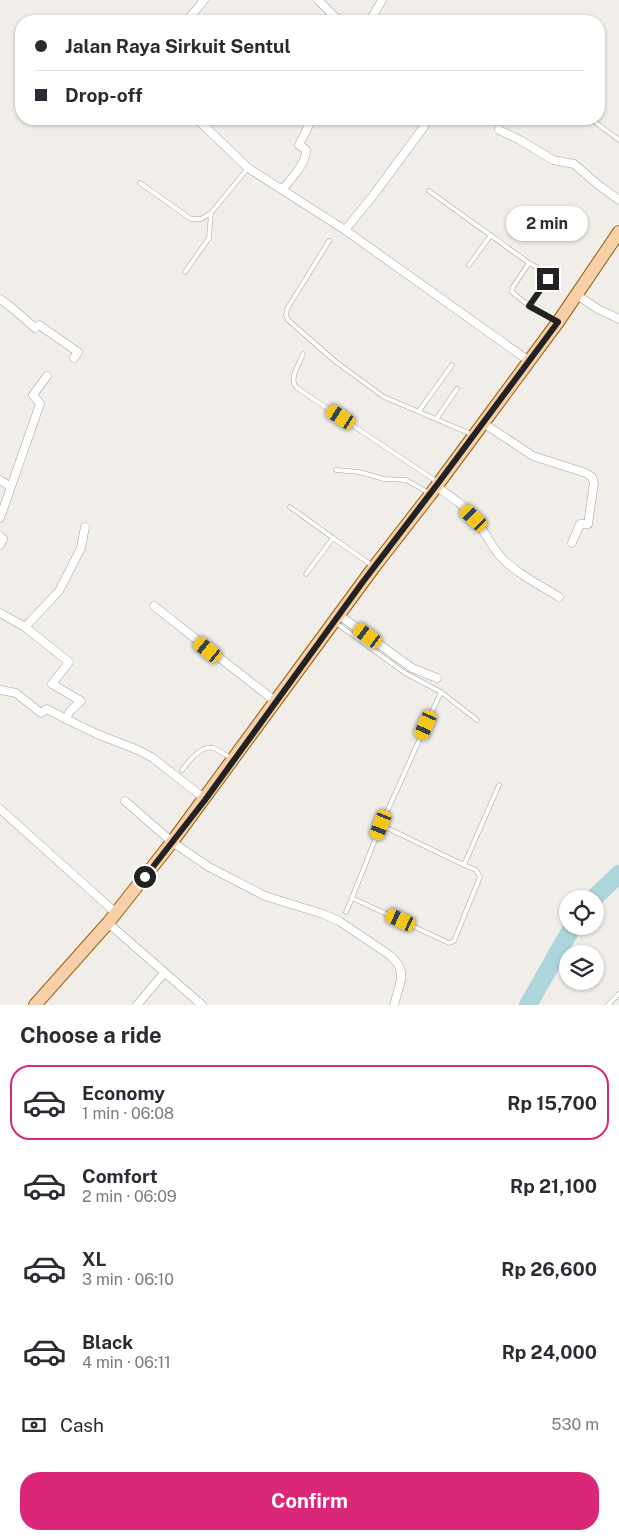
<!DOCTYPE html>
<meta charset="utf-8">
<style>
:root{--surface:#fff;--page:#f2f2f3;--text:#2b2b33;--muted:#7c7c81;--line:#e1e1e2;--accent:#db2777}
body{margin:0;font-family:"Public Sans",sans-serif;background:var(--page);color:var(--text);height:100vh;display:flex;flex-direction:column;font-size:19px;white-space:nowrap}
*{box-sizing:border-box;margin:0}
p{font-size:16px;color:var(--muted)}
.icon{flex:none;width:28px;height:28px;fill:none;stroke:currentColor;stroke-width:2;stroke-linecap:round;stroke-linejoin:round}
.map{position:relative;height:1005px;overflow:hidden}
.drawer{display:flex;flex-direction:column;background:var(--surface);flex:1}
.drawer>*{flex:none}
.hud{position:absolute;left:15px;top:15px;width:590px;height:110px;border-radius:20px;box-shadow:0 1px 4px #0004;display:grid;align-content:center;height:110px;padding:0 20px;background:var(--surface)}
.fabs{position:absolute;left:559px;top:890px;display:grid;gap:10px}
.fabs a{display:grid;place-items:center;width:45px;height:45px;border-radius:50%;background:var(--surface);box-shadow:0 1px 4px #0004;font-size:25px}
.end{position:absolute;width:22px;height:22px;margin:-11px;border:6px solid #222;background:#fff;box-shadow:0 0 0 2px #fff}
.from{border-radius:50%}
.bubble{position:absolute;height:35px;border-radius:18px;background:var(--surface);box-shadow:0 1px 4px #0004;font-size:16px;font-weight:700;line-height:35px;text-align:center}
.car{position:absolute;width:15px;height:30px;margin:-15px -8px;border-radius:6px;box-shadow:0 0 4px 1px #0007;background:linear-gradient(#f5c518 24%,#345 0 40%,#f5c518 0 76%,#345 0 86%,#f5c518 0)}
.hud b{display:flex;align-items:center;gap:18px;height:48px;font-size:19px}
.hud b+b{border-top:1px solid var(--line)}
.hud i{width:12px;height:12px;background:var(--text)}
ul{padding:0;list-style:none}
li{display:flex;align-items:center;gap:15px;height:75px;margin:0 10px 8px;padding:0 10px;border:2px solid transparent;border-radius:20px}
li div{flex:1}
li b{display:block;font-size:19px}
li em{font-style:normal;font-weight:700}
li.selected{border-color:var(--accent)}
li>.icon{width:45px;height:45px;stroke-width:1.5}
h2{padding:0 20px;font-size:22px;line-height:60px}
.pay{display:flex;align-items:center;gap:12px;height:55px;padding:0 20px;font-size:19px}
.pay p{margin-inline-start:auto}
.button{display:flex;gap:10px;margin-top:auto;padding:10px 20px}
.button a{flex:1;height:58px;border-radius:20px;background:var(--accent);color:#fff;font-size:20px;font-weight:700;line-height:58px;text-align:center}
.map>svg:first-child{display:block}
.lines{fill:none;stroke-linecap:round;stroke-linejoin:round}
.river{stroke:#add5dc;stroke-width:18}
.service-casing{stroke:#a3a3a3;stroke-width:5}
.minor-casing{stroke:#a3a3a3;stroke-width:9}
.primary-casing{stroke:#975e09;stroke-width:14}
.service{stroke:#fff;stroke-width:4}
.minor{stroke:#fff;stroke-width:8}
.primary{stroke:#f7d0a9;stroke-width:12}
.route{stroke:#222;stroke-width:6}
</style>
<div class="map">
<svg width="619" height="1005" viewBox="0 0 619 1005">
<rect width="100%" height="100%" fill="#f1eee9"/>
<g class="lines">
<g class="river">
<path d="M593,899L619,874"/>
<path d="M528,1005L573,926"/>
</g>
<defs>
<g id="service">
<path d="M591,119L619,140"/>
<path d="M140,183L191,219H201L211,213"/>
<path d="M429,191L529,263L547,273L548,279L529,306"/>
<path d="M329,241L287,309L286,315L288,320L336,362L384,397L471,434"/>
<path d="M529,263L513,287L512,292L529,306L557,321"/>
<path d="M469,265L491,235"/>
<path d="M185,272L209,238L211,213L248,168"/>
<path d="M303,354C299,365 288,379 297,388L436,481"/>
<path d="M419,411L452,365"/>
<path d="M437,418L457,389"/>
<path d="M336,470L359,472L384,479L406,480L429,493"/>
<path d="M290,507L333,538"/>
<path d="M306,574L333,538L373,566"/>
<path d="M336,623L405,673L441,692L381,825L352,898L449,943L454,941L480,877L476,870L464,865L499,785"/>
<path d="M441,692L477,720"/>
<path d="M182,770C188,762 202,744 213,748C219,750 225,755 231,758"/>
<path d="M381,825L464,865"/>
<path d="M346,912L352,898"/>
<path d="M608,1005L619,994"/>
</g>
<g id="minor">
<path d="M318,0L335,17L342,21"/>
<path d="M187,21L204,0"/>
<path d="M370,21L382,0"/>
<path d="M197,119L248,168L345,230L529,361"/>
<path d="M499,130L520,140L553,160L574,164L597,184L619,200"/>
<path d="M282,190C290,180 307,163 306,150L299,145L312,119"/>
<path d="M345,230L372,197L423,128L425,124V119"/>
<path d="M577,295L598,309L619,319"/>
<path d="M0,299L11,307L35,328L39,325L78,352L74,358"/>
<path d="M483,423L533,456L586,473L592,477L594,483L588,524H580L572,543"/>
<path d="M0,480L11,487"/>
<path d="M436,486C450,496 465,506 475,519C485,531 490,545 501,557C517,574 540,585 559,597"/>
<path d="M0,518L40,404L33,395L47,376"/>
<path d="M0,536L3,539L0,545"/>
<path d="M154,606L276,702"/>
<path d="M0,613L25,627L69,662L52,684L81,701L70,711L66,719L97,734L138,750L153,758L205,799"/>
<path d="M339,615L412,668L437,678"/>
<path d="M25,627L59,591L81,548L85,527"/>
<path d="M0,690L16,693L41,713L47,709L66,719"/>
<path d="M125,801L172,842L209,867L265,896L323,914L339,921L391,956L398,964L401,972V980L394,1005"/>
<path d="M0,809L116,913"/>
<path d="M108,923L202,1005"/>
<path d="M137,1005L164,973"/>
</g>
<path id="primary" d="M35,1005L108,923L172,842L374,567L430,495L558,322L619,232"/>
</defs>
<use href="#service" class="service-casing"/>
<use href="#minor" class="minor-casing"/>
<use href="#primary" class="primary-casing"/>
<use href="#service" class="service"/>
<use href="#minor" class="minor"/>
<use href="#primary" class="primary"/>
</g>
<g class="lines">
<path class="route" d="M145,877L205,800L362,583L436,486L558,322L529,306L548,279"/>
</g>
</svg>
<div class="fabs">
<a><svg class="icon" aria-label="locate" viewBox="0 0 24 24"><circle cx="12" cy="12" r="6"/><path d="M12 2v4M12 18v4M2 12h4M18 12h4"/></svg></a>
<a><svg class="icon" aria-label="layers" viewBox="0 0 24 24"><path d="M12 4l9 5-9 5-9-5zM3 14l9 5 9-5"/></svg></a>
</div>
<i class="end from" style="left:145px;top:877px"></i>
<i class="end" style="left:548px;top:279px"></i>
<div class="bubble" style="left:506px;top:206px;width:82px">2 min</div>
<i class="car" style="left:341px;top:417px;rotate:303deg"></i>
<i class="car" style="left:474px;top:518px;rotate:314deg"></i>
<i class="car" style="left:368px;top:636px;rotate:306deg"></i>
<i class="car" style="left:208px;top:650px;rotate:309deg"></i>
<i class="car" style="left:426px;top:725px;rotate:204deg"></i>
<i class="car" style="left:381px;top:825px;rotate:201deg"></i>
<i class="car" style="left:401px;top:920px;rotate:295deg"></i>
<div class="hud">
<b><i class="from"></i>Jalan Raya Sirkuit Sentul</b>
<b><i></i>Drop-off</b>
</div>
</div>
<section class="drawer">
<h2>Choose a ride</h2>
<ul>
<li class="selected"><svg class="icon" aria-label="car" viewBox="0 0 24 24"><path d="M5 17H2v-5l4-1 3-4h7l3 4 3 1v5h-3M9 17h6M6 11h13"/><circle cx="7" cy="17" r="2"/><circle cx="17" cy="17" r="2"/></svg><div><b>Economy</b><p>1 min · 06:08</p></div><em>Rp 15,700</em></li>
<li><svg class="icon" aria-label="car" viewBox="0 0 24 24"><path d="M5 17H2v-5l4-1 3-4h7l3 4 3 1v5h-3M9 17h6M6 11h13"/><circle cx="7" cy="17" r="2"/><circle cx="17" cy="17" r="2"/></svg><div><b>Comfort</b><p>2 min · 06:09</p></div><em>Rp 21,100</em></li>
<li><svg class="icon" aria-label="car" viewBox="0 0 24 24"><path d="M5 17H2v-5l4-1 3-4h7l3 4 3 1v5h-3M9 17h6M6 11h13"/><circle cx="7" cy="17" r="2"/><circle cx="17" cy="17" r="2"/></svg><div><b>XL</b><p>3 min · 06:10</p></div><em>Rp 26,600</em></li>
<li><svg class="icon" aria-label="car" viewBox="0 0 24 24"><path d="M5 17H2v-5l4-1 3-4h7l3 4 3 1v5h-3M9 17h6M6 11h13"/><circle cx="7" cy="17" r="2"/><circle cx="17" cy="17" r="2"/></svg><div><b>Black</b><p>4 min · 06:11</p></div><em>Rp 24,000</em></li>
</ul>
<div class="pay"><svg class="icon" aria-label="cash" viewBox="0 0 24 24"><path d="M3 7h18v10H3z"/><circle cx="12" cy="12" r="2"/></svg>Cash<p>530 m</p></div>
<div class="button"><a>Confirm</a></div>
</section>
